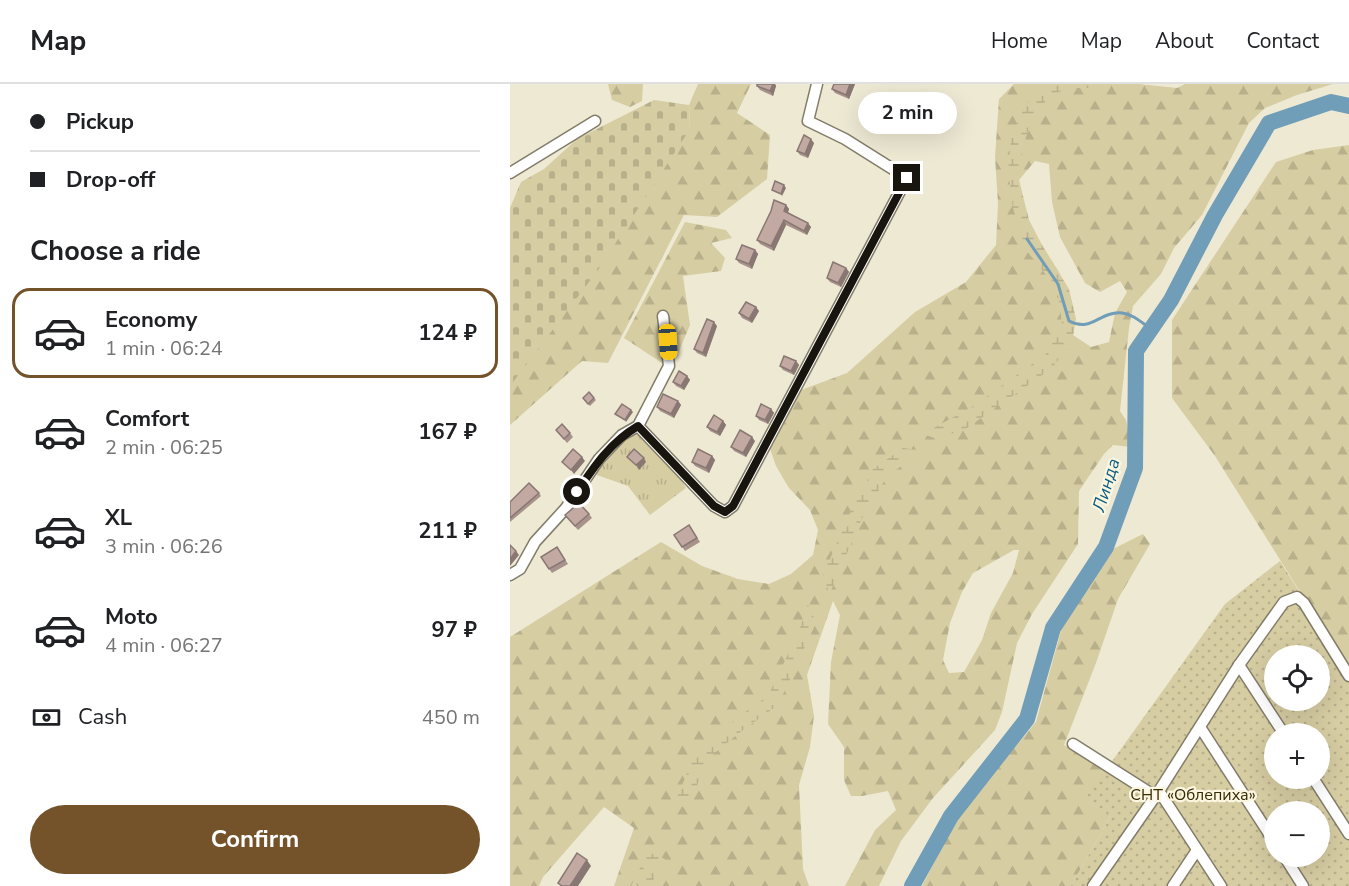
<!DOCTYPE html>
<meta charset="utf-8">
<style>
:root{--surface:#fff;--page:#f2f2f2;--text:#202124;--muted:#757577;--line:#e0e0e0;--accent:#74522a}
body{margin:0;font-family:"Nunito Sans",sans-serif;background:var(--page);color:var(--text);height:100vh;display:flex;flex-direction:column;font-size:22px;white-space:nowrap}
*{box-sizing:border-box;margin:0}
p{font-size:20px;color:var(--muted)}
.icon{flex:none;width:33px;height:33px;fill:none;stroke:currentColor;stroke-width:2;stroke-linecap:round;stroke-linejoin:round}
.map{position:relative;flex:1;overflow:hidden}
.side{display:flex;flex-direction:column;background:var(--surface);width:510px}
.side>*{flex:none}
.banner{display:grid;align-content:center;height:132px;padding:0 30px;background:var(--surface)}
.tools{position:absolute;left:754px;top:561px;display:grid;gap:12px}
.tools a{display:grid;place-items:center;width:66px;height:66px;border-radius:50%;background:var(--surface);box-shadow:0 6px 24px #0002;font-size:30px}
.end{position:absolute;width:27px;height:27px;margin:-14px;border:8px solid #17150d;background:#fff;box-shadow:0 0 0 3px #fff}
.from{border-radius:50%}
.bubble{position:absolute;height:42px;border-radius:21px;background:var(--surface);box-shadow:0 6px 24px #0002;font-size:20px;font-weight:700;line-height:42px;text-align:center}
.car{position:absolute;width:18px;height:36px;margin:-18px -9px;border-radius:8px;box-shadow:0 0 4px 2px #0007;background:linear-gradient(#f5c518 24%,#345 0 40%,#f5c518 0 76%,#345 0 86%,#f5c518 0)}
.banner b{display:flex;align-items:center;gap:21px;height:57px;font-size:22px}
.banner b+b{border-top:2px solid var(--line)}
.banner i{width:15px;height:15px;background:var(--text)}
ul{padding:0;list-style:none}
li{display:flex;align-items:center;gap:18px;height:90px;margin:0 12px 9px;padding:0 18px;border:3px solid transparent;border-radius:18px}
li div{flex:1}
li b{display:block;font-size:22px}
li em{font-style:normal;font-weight:700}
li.selected{border-color:var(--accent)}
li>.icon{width:54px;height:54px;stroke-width:1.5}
h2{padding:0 30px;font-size:27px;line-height:72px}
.pay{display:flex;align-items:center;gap:15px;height:66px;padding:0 30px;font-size:22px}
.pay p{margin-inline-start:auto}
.action{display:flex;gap:12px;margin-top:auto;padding:12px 30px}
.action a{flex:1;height:69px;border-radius:36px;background:var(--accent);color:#fff;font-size:24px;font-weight:700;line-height:69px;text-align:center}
header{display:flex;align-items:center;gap:36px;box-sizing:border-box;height:84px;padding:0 30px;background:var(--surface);border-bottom:2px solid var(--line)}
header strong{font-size:28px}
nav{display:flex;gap:33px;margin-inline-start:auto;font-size:21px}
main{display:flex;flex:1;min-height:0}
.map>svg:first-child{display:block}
.grass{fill:url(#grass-tufts)}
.forest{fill:url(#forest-firs);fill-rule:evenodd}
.wetland{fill:url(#wetland-marsh)}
.cemetery{fill:url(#cemetery-stones)}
.garden{fill:url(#garden-dots);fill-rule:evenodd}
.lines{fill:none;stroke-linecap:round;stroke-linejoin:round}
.stream{stroke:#709db8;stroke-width:3}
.river{stroke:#709db8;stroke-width:16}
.minor-casing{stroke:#827d69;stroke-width:13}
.minor{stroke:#fff;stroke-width:10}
.wall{fill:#a7928c}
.shaded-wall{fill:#887772}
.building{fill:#c2aaa3;stroke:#887772;stroke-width:1.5}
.route{stroke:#17150d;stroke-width:8}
.labels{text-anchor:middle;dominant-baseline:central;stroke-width:4.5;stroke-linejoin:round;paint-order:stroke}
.park-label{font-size:16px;fill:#352c05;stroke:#fcf6e0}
.water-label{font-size:18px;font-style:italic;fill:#0b5d82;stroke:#fcf6e0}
</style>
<header>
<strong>Map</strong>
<nav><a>Home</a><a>Map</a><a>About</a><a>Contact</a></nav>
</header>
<main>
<section class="side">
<div class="banner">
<b><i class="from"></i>Pickup</b>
<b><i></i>Drop-off</b>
</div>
<h2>Choose a ride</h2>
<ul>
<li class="selected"><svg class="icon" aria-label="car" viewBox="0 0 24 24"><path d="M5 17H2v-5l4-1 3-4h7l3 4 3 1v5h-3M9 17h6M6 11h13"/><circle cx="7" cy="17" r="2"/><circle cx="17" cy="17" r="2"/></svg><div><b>Economy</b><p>1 min · 06:24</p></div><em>124 ₽</em></li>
<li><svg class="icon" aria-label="car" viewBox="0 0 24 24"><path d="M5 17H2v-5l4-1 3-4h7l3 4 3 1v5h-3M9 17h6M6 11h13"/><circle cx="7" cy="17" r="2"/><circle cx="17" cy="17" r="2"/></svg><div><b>Comfort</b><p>2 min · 06:25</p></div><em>167 ₽</em></li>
<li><svg class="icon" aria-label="car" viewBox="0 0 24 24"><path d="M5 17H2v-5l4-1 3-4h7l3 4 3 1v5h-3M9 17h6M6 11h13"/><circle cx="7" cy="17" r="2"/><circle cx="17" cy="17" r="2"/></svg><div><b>XL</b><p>3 min · 06:26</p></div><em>211 ₽</em></li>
<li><svg class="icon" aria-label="car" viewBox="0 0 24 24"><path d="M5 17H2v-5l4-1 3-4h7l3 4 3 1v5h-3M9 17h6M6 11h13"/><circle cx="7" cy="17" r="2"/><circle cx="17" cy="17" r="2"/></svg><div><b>Moto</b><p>4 min · 06:27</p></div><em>97 ₽</em></li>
</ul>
<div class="pay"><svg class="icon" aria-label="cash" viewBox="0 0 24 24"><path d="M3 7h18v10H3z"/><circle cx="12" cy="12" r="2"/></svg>Cash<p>450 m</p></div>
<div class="action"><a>Confirm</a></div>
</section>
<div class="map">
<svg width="839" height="802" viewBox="0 0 839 802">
<defs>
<pattern id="grass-tufts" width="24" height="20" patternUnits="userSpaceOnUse" patternTransform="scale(1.5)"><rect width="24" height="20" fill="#d7cda3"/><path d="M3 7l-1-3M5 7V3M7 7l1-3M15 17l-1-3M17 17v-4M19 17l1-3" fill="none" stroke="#b8af8b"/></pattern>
<pattern id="forest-firs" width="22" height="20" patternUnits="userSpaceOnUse" patternTransform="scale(1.5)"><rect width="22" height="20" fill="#d7cda3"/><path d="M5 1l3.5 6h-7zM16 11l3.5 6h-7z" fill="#b8af8b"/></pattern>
<pattern id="wetland-marsh" width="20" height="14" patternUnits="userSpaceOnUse" patternTransform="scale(1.5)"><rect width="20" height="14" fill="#d7cda3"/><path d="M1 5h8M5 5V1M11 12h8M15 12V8" fill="none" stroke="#b8af8b"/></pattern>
<pattern id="cemetery-stones" width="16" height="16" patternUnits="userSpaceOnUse" patternTransform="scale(1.5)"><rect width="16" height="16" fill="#d7cda3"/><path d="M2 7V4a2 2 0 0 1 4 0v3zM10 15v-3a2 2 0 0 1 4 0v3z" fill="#b8af8b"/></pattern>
<pattern id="garden-dots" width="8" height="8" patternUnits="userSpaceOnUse" patternTransform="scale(1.5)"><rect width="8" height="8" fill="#d7cda3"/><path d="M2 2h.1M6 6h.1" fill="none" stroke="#b8af8b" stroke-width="1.8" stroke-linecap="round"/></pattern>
</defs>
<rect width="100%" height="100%" fill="#eee9d3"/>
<path class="grass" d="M130,350L161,381L176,404L140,431L118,402L84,390C94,374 109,352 130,350Z"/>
<g class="forest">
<path d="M98,0H133L132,17L120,23L102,16Z"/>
<path d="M188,0H241L227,29L260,51L257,95L207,133L174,131L98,279L72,277L0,341V123L180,45L179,21Z"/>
<path d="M504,0H629L667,4L675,0H823L787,11L755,24L739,39L692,131L664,164L651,190L623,222L619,244L610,327L616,336L621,363L603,361L594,370L569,407L568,460L522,530L507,559L492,628L485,646L423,714L391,757L369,802H335L365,746L386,726L378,707L352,712H341L334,696V663L318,640L321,578L330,531L323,517L297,591L304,632L300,663L289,701L293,785L299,802H104L124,744L94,723L33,793L29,802H0V553L151,458L192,482L228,495L259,500L281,490L303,471L308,446L300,426L279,404L266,382L258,359L283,309L337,289L405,228L456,198L486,161L488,119L485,73L489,15ZM525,77L539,80L542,118L550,153L575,199L590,208L610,197L617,208L605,229L599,258L581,263L563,251C572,204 536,177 519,137C514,124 512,109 509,96ZM504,466H509L503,489L481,529L472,556L454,588L439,589L433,576L440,539L452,508L463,489Z"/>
<path d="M839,61V586L705,372L662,314V236L766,78L803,66Z"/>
<path d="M175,138L216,146L222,154L201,159L215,174L211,187L173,192L180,241L167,272L152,279L114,254Z"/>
<path d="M633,450L640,460L608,515L586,579L554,661L597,685L601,732L561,802H412L450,729L526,638L552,543L601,466Z"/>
</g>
<g class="wetland">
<path d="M534,0H581V4H555L535,18L522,33L513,63L509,96L519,136L532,161L559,205L566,235L562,258L542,284L457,344L427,355L413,350L465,321L536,270L552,243L550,220L541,197L516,166L503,124L498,86L501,55L515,22L531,2Z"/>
<path d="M393,364L414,367L378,391L353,432L320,509L312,493L340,429L363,385Z"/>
<path d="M298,520L306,539L268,621L229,649L200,673L176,725L165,718L183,675L228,633L258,612L289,547Z"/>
<path d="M138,768L155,775L140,802H121Z"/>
</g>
<path class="cemetery" d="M144,16L179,21L180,45L88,186L0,302V124L11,98L34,85L67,55Z"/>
<path class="garden" d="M770,477L839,587V802H561L601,732L575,715L715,520ZM765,572H810V616H765ZM765,650H810V694H765ZM765,728H810V772H765Z"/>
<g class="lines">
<path class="stream" d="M517,155L548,200L559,237C582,249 589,227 612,229C623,230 632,239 641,245"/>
<path class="river" d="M402,802L441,732L517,635L543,544L596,463L625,384L626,267L661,216L705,131L759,39L821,18L839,22"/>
<defs>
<g id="minor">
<path d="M0,89L85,37"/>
<path d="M128,342L204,422L215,428L223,422L397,94L335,55L298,37L307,0"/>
<path d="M0,491L10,485L25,458L56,424L89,375L112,351L128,342L159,282L153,232"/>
<path d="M729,581L774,518L787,513L794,519L839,592"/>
<path d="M690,643L765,759"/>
<path d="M563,660L645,712"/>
<path d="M803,694L839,750"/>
<path d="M649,707L729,581L774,650"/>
<path d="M774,772L793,802"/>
<path d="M583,802L649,707L711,802"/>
<path d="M663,802L687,766"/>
</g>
</defs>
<use href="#minor" class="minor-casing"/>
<use href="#minor" class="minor"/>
</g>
<g class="wall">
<path d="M247,0H265L266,2L263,12L250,6L247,2Z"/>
<path d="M345,0L339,15L325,9L322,5Z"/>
<path d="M304,59L298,74L290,71L287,67Z"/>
<path d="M276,121L279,125L278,128L301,143L297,151L276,141L264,167L250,160L247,156Z"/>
<path d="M245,166L248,170L242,185L229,179L226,175Z"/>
<path d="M336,184L339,188L331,203L320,198L317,194Z"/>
<path d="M249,227L242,239L232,234L229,229Z"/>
<path d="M207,242L196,273L187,269L184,265Z"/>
<path d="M286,277L289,281L284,291L273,286L270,282Z"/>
<path d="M177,292L180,296L174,306L166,302L163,298Z"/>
<path d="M84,314L86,316L80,322L74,316Z"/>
<path d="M168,317L171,321L164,334L150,327L147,323Z"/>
<path d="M261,325L264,329L258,340L249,336L246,332Z"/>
<path d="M213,337L216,341L210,352L200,347L197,343Z"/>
<path d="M46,346L60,349L63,353L57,359Z"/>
<path d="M245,357L236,373L224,367L221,363Z"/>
<path d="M202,372L205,376L199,389L185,382L182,378Z"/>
<path d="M29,409L31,412L0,438V418Z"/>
<path d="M79,430L82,434L68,446L55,431Z"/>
<path d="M179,441L190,458L175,467L164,451Z"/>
<path d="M47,464L58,480L42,489L31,473Z"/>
</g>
<g class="shaded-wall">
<path d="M263,0H265L266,2L263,12L260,7Z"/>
<path d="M340,0H345L339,15L336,11Z"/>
<path d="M301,55L304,59L298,74L295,70Z"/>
<path d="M274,101L276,104L272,112L271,110Z"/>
<path d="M276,121L279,125L277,131L274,127Z"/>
<path d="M274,136L276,141L264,167L261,162Z"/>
<path d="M298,139L301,143L297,151L294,147Z"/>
<path d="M245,166L248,170L242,185L239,180Z"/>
<path d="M336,184L339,188L331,203L328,199Z"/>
<path d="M246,223L249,227L242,239L239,235Z"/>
<path d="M204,238L207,242L196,273L193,269Z"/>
<path d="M286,277L289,281L284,291L281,287Z"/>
<path d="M177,292L180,296L174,306L171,302Z"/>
<path d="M168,317L171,321L164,334L161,330Z"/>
<path d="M261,325L264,329L258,340L255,336Z"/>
<path d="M121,326L123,328L116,338L115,336Z"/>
<path d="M213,337L216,341L210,352L207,348Z"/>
<path d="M242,353L245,357L236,373L233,369Z"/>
<path d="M202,372L205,376L199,389L196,384Z"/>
<path d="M72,373L75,377L64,390L61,386Z"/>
<path d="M134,374L136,378L129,386L126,381Z"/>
<path d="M6,467L9,471L0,482V475Z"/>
<path d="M77,776L81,782L68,802H60Z"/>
</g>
<g class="building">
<path d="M247,0H263L260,7L247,2Z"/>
<path d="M324,0H340L336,11L322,5Z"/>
<path d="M294,51L301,55L295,70L287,67Z"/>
<path d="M265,97L274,101L271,110L262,106Z"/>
<path d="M264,116L276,121L274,127L298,139L294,147L274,136L261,162L247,156L261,127Z"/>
<path d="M232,161L245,166L239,180L226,175Z"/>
<path d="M323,178L336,184L328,199L317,194Z"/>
<path d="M236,218L246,223L239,235L229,229Z"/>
<path d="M197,235L204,238L193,269L184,265Z"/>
<path d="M274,272L286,277L281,287L270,282Z"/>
<path d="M169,287L177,292L171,302L163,298Z"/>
<path d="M79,308L84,314L78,320L73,314Z"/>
<path d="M153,310L168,317L161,330L147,323Z"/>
<path d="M112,320L121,326L115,336L105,330Z"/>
<path d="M251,320L261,325L255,336L246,332Z"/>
<path d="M204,331L213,337L207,348L197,343Z"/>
<path d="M52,340L60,349L54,355L46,346Z"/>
<path d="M230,346L242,353L233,369L221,363Z"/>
<path d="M63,365L72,373L61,386L52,378Z"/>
<path d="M124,365L134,374L126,381L117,373Z"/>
<path d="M188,365L202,372L196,384L182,378Z"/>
<path d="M19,399L29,409L0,434V418Z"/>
<path d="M69,419L79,430L65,442L55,431Z"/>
<path d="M179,441L187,454L172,463L164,451Z"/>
<path d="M0,461L6,467L0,475Z"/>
<path d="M47,463L55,476L39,485L31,473Z"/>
<path d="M67,769L77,776L60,802H52L48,799Z"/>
</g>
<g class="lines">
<path class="route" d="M67,408C85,381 101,358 128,342L204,422L215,428L223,422L397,94"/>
</g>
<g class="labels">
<g class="park-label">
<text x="683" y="711">СНТ «Облепиха»</text>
</g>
<g class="water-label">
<text transform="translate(596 401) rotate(-73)">Линда</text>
</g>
</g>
</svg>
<div class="tools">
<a><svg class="icon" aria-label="locate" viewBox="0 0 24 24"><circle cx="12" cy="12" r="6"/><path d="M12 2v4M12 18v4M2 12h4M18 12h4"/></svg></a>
<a>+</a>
<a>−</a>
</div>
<i class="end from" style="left:67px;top:408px"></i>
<i class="end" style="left:397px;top:94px"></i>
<div class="bubble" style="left:348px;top:8px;width:99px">2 min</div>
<i class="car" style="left:158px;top:258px;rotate:176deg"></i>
</div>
</main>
